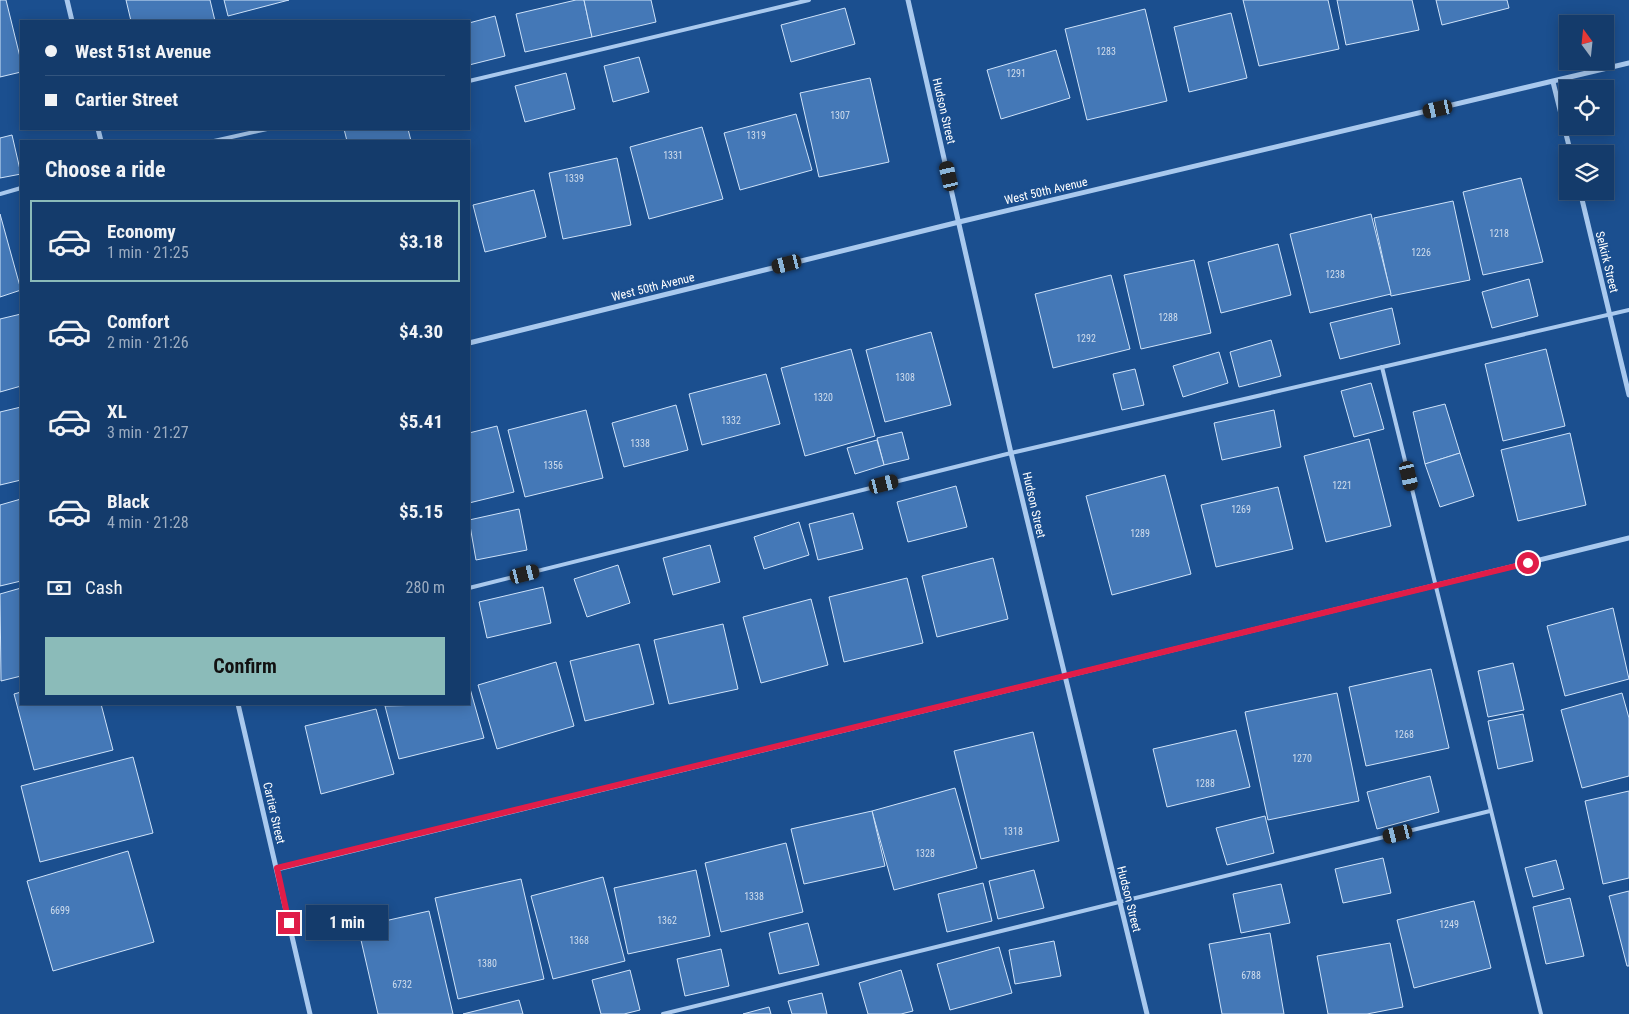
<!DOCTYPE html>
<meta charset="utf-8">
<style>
:root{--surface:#143b6b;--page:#1d4271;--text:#f1f3f6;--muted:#9dadc1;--line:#33557e;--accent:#8bbbb9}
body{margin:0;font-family:"Roboto Condensed",sans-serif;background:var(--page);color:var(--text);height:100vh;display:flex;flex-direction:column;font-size:19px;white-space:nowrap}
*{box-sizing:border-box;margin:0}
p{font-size:16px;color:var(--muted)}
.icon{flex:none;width:28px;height:28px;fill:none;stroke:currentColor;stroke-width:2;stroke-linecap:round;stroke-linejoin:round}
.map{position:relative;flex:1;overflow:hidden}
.sheet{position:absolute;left:20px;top:140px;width:450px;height:565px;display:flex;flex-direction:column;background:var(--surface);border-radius:0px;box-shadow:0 2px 12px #0003,0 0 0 1px var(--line)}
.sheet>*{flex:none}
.hud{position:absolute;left:20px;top:20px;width:450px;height:110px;border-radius:0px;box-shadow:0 2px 12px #0003,0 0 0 1px var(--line);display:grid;align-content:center;height:110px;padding:0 25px;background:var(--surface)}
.needle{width:32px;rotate:345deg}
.controls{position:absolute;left:1559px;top:15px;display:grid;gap:10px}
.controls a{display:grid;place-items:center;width:55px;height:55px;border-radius:0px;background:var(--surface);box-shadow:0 2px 12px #0003,0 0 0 1px var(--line);font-size:25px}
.end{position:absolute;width:22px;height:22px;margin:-11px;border:6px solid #e11d48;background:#fff;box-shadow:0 0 0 2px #fff}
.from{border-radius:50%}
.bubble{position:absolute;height:35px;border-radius:0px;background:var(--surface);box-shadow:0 2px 12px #0003,0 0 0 1px var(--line);font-size:16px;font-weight:700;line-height:35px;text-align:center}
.car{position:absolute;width:15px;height:30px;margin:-15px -8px;border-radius:6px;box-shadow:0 0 4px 1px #0007;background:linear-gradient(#222 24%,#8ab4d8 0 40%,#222 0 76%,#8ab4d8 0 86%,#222 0)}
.hud b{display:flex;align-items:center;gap:18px;height:48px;font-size:19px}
.hud b+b{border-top:1px solid var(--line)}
.hud i{width:12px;height:12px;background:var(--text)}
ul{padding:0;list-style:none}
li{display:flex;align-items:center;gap:15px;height:82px;margin:0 10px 8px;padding:0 15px;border:2px solid transparent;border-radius:0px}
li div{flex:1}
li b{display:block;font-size:19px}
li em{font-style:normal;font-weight:700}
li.active{border-color:var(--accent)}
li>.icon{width:45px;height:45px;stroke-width:1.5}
h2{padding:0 25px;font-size:22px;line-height:60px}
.pay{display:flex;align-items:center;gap:12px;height:55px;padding:0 25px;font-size:19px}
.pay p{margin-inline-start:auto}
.primary-button{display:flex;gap:10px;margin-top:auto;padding:10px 25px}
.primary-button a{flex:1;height:58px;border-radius:0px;background:var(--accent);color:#111;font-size:20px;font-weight:700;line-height:58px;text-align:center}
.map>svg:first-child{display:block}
.building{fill:#4478b7;stroke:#cfe3fa}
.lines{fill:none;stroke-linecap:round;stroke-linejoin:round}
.lane{stroke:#a9c9ee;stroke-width:4}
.street{stroke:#a9c9ee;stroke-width:5}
.route{stroke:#e11d48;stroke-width:6}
.labels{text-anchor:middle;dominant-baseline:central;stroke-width:4.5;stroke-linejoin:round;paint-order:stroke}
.number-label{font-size:10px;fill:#d0dded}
.street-label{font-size:12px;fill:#fff;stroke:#1b4f8f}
</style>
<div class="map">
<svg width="1629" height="1014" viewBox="0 0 1629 1014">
<rect width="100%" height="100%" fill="#1b4f8f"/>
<g class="building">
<path d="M0,0H6L21,61V72L0,77Z"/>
<path d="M126,0H210L215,21H131Z"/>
<path d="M224,0H289L228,16Z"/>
<path d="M576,0H584L592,37L525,52L516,14Z"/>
<path d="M584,0H651L656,22L592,37Z"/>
<path d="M1243,0H1328L1339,49L1259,66Z"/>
<path d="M1337,0H1412L1419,30L1346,45Z"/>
<path d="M1436,0H1507L1509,8L1442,25Z"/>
<path d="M845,8L855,44L791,62L781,25Z"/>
<path d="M1145,9L1167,101L1087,120L1065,29Z"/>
<path d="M1231,13L1247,78L1189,92L1174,27Z"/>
<path d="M495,16L505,56L469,65V23Z"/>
<path d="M1056,50L1070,98L1001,119L987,70Z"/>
<path d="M639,57L649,92L613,102L604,66Z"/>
<path d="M566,73L575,109L525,122L515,86Z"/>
<path d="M870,78L889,162L819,177L800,93Z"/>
<path d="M796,114L812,170L740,190L724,133Z"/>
<path d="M702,127L723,199L649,219L630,147Z"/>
<path d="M344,129H408L411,141H347Z"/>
<path d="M12,135L21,174L0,178V138Z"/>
<path d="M617,158L631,225L563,239L549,173Z"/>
<path d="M1521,178L1543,262L1483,275L1463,192Z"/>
<path d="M534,190L546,237L485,252L473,205Z"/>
<path d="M1453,201L1470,280L1391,296L1374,218Z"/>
<path d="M0,214L21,290L0,297Z"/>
<path d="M1371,214L1391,294L1310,313L1290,234Z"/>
<path d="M1278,244L1291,295L1221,313L1208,262Z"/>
<path d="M1194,260L1211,333L1141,349L1124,275Z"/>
<path d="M1111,275L1130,349L1053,368L1035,294Z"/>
<path d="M1529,279L1538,316L1492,328L1482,292Z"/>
<path d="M1392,308L1400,344L1340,359L1330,323Z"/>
<path d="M21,314V386L0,392V319Z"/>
<path d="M931,332L951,405L885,422L866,350Z"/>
<path d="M1271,340L1281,376L1239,387L1230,352Z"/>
<path d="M851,349L875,436L805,456L781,368Z"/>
<path d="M1546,349L1565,426L1503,441L1485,364Z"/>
<path d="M1219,352L1228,383L1183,397L1173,366Z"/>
<path d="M1135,369L1144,405L1122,410L1113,374Z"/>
<path d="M766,374L780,424L702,445L689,394Z"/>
<path d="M1371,383L1384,429L1354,437L1341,391Z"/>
<path d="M1445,404L1460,453L1425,464L1413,412Z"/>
<path d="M676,405L688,450L624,467L612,423Z"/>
<path d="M21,407V480L0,485V412Z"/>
<path d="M586,410L603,478L525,497L508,430Z"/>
<path d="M1274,410L1281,447L1222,460L1214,423Z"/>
<path d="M497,426L514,492L469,503V433Z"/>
<path d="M902,432L909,459L884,465L877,438Z"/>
<path d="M1570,433L1586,505L1518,521L1501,450Z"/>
<path d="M1369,439L1391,526L1326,542L1304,456Z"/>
<path d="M877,440L884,465L855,474L847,448Z"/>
<path d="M1460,453L1474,496L1440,507L1425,464Z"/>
<path d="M1165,475L1191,574L1112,595L1086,496Z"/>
<path d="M956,486L967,527L908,542L897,502Z"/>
<path d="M1278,487L1293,549L1216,567L1201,505Z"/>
<path d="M21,499V581L0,586V505Z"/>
<path d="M519,509L527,550L476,560L469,520Z"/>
<path d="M853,513L863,549L818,560L809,524Z"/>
<path d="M799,522L809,555L764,569L754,537Z"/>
<path d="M710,545L720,582L673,595L663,558Z"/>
<path d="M993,558L1008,619L937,637L922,576Z"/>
<path d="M618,565L630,603L587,617L574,579Z"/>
<path d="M907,578L923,643L844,662L829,597Z"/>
<path d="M543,587L551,623L487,638L479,602Z"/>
<path d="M21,588V676L1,681L0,594Z"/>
<path d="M811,599L828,665L761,683L743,617Z"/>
<path d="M1613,608L1629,679L1565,696L1547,626Z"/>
<path d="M723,624L738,689L669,704L654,640Z"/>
<path d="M639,644L654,704L585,721L570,661Z"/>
<path d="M556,662L574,726L497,749L478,685Z"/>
<path d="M1513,663L1524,710L1488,717L1478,671Z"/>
<path d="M1431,669L1449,748L1366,766L1349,687Z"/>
<path d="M469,685L484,738L399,759L385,706L469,704Z"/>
<path d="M21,692V704H101L113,750L34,770L14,694Z"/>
<path d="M1337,693L1359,801L1268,820L1245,712Z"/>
<path d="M1622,693L1629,718V776L1582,788L1561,710Z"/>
<path d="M376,709L394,774L321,794L305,726Z"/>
<path d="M1523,714L1533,761L1498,769L1488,721Z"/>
<path d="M1236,730L1250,787L1167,807L1153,749Z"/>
<path d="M1033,732L1059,841L981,859L954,751Z"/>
<path d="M133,757L153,833L40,862L21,786Z"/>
<path d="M1430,776L1439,812L1377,829L1367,792Z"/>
<path d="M955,788L977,868L894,890L872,811Z"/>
<path d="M1629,791V878L1603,884L1585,801Z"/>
<path d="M872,811L885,866L804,884L791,829Z"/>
<path d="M1265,816L1274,853L1227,865L1216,828Z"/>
<path d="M786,843L803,912L721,932L705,863Z"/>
<path d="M128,851L154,942L53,971L27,881Z"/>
<path d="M1383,858L1391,893L1343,903L1335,869Z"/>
<path d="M1556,860L1564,889L1533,897L1525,868Z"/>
<path d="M696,870L710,936L628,954L614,888Z"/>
<path d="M1034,870L1044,908L998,919L989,881Z"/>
<path d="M603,877L625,961L553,979L531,896Z"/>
<path d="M521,879L544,979L458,999L435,898Z"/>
<path d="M983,883L992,921L947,932L938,894Z"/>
<path d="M1281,884L1290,923L1241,933L1233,894Z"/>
<path d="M1629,891V966H1627L1609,896Z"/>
<path d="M1570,898L1584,956L1546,964L1533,907Z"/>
<path d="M1474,901L1491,968L1414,988L1397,920Z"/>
<path d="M429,911L453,1014H378L358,927Z"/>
<path d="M808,923L819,965L779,974L769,933Z"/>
<path d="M1270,933L1284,1014H1222L1209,944Z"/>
<path d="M1054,941L1061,976L1015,984L1009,950Z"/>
<path d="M1390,943L1403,1007L1367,1014H1328L1317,956Z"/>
<path d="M999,947L1012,993L950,1010L937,964Z"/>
<path d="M721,949L729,986L685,996L677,959Z"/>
<path d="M630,970L640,1010L624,1014H601L592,980Z"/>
<path d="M901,970L913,1011L901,1014H868L859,983Z"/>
<path d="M822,993L827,1014H792L788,1001Z"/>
<path d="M519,1000L523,1014H463Z"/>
<path d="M769,1007L771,1014H743Z"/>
</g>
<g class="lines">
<g class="lane">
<path d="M469,81L809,0"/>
<path d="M214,141L267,129"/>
<path d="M0,194L21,188"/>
<path d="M1382,367L1541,1014"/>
<path d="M469,588L1011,453L1629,310"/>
<path d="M663,1014L1490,811"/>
</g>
<g class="street">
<path d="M67,0L72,21"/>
<path d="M908,0L1011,453L1147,1014"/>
<path d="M1553,82L1571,154"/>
<path d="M98,129L101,141"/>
<path d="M1580,191L1629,395"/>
<path d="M469,343L959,222L1629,63"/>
<path d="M238,704L310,1014"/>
<path d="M277,869L1629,538"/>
</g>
</g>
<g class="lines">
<path class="route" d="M289,923L277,868L1528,563"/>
</g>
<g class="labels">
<g class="number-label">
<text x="1106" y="51">1283</text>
<text x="1016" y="73">1291</text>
<text x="840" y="115">1307</text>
<text x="756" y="135">1319</text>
<text x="673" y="155">1331</text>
<text x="574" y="178">1339</text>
<text x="1499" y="233">1218</text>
<text x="1421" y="252">1226</text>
<text x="1335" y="274">1238</text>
<text x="1168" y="317">1288</text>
<text x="1086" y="338">1292</text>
<text x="905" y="377">1308</text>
<text x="823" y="397">1320</text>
<text x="731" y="420">1332</text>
<text x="640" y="443">1338</text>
<text x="553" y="465">1356</text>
<text x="1342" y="485">1221</text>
<text x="1241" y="509">1269</text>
<text x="1140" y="533">1289</text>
<text x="1404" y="734">1268</text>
<text x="1302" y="758">1270</text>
<text x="1205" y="783">1288</text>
<text x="1013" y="831">1318</text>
<text x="925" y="853">1328</text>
<text x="754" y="896">1338</text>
<text x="60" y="910">6699</text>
<text x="667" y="920">1362</text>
<text x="1449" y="924">1249</text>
<text x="579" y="940">1368</text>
<text x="487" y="963">1380</text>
<text x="1251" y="975">6788</text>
<text x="402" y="984">6732</text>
</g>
<g class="street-label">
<text transform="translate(944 111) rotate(77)">Hudson Street</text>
<text transform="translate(1046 191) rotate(-13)">West 50th Avenue</text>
<text transform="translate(1607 262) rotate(76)">Selkirk Street</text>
<text transform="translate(653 287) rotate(-14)">West 50th Avenue</text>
<text transform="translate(1034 505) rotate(77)">Hudson Street</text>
<text transform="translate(274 813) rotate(77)">Cartier Street</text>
<text transform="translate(1129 899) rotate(76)">Hudson Street</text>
</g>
</g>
</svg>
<div class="controls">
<a><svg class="needle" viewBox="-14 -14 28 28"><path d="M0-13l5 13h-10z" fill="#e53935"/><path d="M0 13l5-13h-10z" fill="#9dadc1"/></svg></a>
<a><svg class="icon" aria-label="locate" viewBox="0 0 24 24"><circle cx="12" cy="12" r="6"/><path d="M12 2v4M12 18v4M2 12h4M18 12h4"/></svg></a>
<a><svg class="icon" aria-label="layers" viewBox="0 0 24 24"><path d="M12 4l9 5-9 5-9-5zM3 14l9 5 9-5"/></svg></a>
</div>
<i class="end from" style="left:1528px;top:563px"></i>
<i class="end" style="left:289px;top:923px"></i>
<div class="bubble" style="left:306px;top:905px;width:82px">1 min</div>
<i class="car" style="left:1438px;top:109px;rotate:257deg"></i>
<i class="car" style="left:949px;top:176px;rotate:347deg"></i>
<i class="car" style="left:787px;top:264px;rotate:256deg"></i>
<i class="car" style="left:1409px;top:476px;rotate:167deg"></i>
<i class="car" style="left:884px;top:484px;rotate:76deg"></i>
<i class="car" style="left:525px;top:574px;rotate:76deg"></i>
<i class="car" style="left:1398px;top:834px;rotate:256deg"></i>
<div class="hud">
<b><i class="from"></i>West 51st Avenue</b>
<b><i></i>Cartier Street</b>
</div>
<section class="sheet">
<h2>Choose a ride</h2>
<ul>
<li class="active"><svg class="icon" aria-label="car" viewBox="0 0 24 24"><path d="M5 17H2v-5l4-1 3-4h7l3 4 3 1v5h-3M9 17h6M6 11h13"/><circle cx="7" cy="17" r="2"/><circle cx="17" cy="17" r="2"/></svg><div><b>Economy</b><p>1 min · 21:25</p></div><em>$3.18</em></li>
<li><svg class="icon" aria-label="car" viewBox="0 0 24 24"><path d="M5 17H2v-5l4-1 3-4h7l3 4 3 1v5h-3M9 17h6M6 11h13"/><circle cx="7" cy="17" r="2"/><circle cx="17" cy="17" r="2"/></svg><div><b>Comfort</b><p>2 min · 21:26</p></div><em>$4.30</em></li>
<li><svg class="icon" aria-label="car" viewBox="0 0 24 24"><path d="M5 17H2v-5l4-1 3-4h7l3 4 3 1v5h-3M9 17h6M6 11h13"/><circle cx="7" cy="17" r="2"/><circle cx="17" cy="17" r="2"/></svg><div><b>XL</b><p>3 min · 21:27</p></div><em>$5.41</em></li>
<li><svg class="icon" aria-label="car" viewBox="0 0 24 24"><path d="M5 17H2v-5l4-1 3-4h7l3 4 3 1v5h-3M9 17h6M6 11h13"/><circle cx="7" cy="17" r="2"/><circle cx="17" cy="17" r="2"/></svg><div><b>Black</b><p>4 min · 21:28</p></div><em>$5.15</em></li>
</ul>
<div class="pay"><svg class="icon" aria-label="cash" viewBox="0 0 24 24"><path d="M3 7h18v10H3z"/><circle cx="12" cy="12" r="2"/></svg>Cash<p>280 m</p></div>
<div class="primary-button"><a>Confirm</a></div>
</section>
</div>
